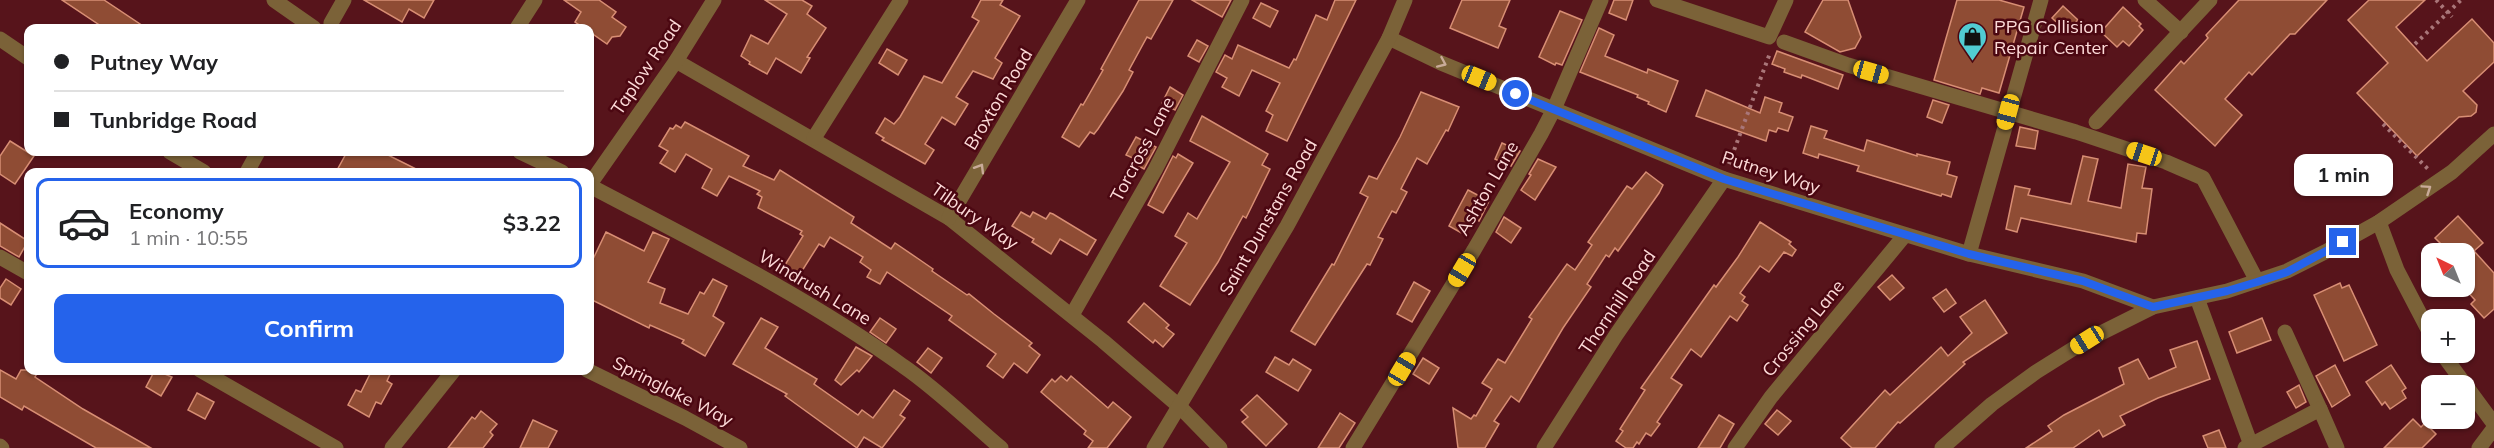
<!DOCTYPE html>
<meta charset="utf-8">
<style>
:root{--surface:#fff;--page:#f2f2f2;--text:#202124;--muted:#757577;--line:#e0e0e0;--accent:#2563eb}
body{margin:0;font-family:Mulish,sans-serif;background:var(--page);color:var(--text);height:100vh;display:flex;flex-direction:column;font-size:22px;white-space:nowrap}
*{box-sizing:border-box;margin:0}
p{font-size:20px;color:var(--muted)}
.icon{flex:none;width:33px;height:33px;fill:none;stroke:currentColor;stroke-width:2;stroke-linecap:round;stroke-linejoin:round}
.map{position:relative;flex:1;overflow:hidden}
.side{position:absolute;left:24px;top:168px;width:570px;height:207px;display:flex;flex-direction:column;background:var(--surface);border-radius:12px;box-shadow:0 2px 4px #0004}
.side>*{flex:none}
.banner{position:absolute;left:24px;top:24px;width:570px;height:132px;border-radius:12px;box-shadow:0 2px 4px #0004;display:grid;align-content:center;height:132px;padding:0 30px;background:var(--surface)}
.needle{width:39px;rotate:317deg}
.fabs{position:absolute;left:2421px;top:243px;display:grid;gap:12px}
.fabs a{display:grid;place-items:center;width:54px;height:54px;border-radius:12px;background:var(--surface);box-shadow:0 2px 4px #0004;font-size:30px}
.end{position:absolute;width:27px;height:27px;margin:-14px;border:8px solid #2563eb;background:#fff;box-shadow:0 0 0 3px #fff}
.from{border-radius:50%}
.bubble{position:absolute;height:42px;border-radius:12px;background:var(--surface);box-shadow:0 2px 4px #0004;font-size:20px;font-weight:700;line-height:42px;text-align:center}
.car{position:absolute;width:18px;height:36px;margin:-18px -9px;border-radius:8px;box-shadow:0 0 4px 2px #0007;background:linear-gradient(#f5c518 24%,#345 0 40%,#f5c518 0 76%,#345 0 86%,#f5c518 0)}
.banner b{display:flex;align-items:center;gap:21px;height:57px;font-size:22px}
.banner b+b{border-top:2px solid var(--line)}
.banner i{width:15px;height:15px;background:var(--text)}
ul{padding:10px 0 0;list-style:none}
li{display:flex;align-items:center;gap:18px;height:90px;margin:0 12px 9px;padding:0 18px;border:3px solid transparent;border-radius:12px}
li div{flex:1}
li b{display:block;font-size:22px}
li em{font-style:normal;font-weight:700}
li.selected{border-color:var(--accent)}
li>.icon{width:54px;height:54px;stroke-width:1.5}
.primary-button{display:flex;gap:12px;margin-top:auto;padding:12px 30px}
.primary-button a{flex:1;height:69px;border-radius:12px;background:var(--accent);color:#fff;font-size:24px;font-weight:700;line-height:69px;text-align:center}
.map>svg:first-child{display:block}
.building{fill:#8f4c34;stroke:#d88e74;stroke-width:1.5}
.lines{fill:none;stroke-linecap:round;stroke-linejoin:round}
.path{stroke:#a97679;stroke-width:4;stroke-dasharray:3 4.5;stroke-linecap:butt}
.minor{stroke:#7b6238;stroke-width:15}
.oneway{stroke:#c9ab99}
.route{stroke:#2563eb;stroke-width:8}
.labels{text-anchor:middle;dominant-baseline:central;stroke-width:5;stroke-linejoin:round;paint-order:stroke}
.poi-label{font-size:18px;fill:#fddbd9;stroke:#4b0711;text-anchor:start}
.street-label{font-size:18px;fill:#fddbd9;stroke:#4b0711}
</style>
<div class="map">
<svg width="2494" height="448" viewBox="0 0 2494 448">
<rect width="100%" height="100%" fill="#57141b"/>
<g class="building">
<path d="M62,0H104L146,28H104Z"/>
<path d="M364,0H434L424,18L409,9L402,22Z"/>
<path d="M564,0H599L616,12L612,17L626,27L620,36L612,37L607,44L590,32V28H584L575,22L581,12Z"/>
<path d="M765,0H802L812,6L807,14L826,28L807,57L810,58L801,73L776,58L767,74L749,64L750,62L741,56L751,35L768,44L787,14Z"/>
<path d="M981,0H1003L1000,5L1020,16L995,58L1002,63L993,79L973,71L956,97L968,104L955,125L942,117L925,144L934,150L925,164L882,140L884,138L876,133L885,118L894,124L900,117L924,76L942,83L979,21L972,17Z"/>
<path d="M1139,0H1173L1151,39L1147,37L1129,70L1133,72L1123,91L1098,129L1094,134L1090,132L1079,147L1062,137L1081,104L1083,105L1103,70L1101,69Z"/>
<path d="M1192,0H1231L1222,17Z"/>
<path d="M1335,0H1356L1287,141L1266,131L1273,115L1266,111L1280,83L1252,70L1239,96L1222,87L1227,78L1216,72L1225,55L1232,59L1238,45L1289,68L1294,59L1296,60L1316,15L1327,20Z"/>
<path d="M1462,0H1510L1499,26L1506,29L1498,48L1450,28Z"/>
<path d="M1614,0H1633L1626,20L1609,13Z"/>
<path d="M1823,0H1848L1861,37L1855,48L1840,52L1805,32Z"/>
<path d="M1957,0H1999L2024,7L1999,93L1982,88L1980,94L1934,80Z"/>
<path d="M2239,0H2327L2295,34H2290L2252,75L2249,72L2225,99L2242,115L2215,146L2155,90L2181,61L2184,64L2208,38L2206,35Z"/>
<path d="M2369,0H2425L2396,27L2427,61L2472,19L2494,43V62L2463,91L2477,105L2476,112L2471,116L2459,117L2417,156L2357,93L2388,63L2348,20Z"/>
<path d="M1261,3L1278,11L1270,27L1253,18Z"/>
<path d="M2063,6L2078,20L2066,31L2052,18Z"/>
<path d="M2123,7L2141,24L2139,26L2143,30L2129,46L2123,41L2117,47L2101,32Z"/>
<path d="M1560,11L1582,20L1562,65L1556,63L1555,65L1539,57Z"/>
<path d="M1599,28L1614,35L1605,56L1647,73L1648,69L1678,81L1666,112L1648,104L1649,102L1637,97L1638,95L1580,72Z"/>
<path d="M1197,40L1208,46L1199,62L1188,56Z"/>
<path d="M887,49L907,60L898,75L879,63Z"/>
<path d="M1777,51L1843,75L1838,89L1802,75L1801,78L1784,72L1785,69L1772,64Z"/>
<path d="M1170,87L1183,95L1175,110L1162,103Z"/>
<path d="M1706,90L1760,113L1765,97L1782,103L1779,112L1793,117L1788,131L1778,128L1776,132L1769,130L1766,141L1696,116Z"/>
<path d="M1421,92L1459,107L1448,131L1446,130L1427,164L1417,158L1401,189L1407,192L1396,213L1392,211L1378,237L1383,239L1370,265L1367,264L1315,345L1291,331L1332,264L1334,265L1368,197L1360,193L1369,176L1377,179L1400,137Z"/>
<path d="M1933,100L1949,105L1942,123L1927,117Z"/>
<path d="M1202,116L1268,154L1262,165L1270,169L1246,218L1243,216L1218,262L1190,305L1160,286L1187,243L1175,236L1188,213L1197,219L1230,162L1190,141Z"/>
<path d="M685,122L749,156L743,166L774,180L780,170L854,217L851,223L891,249L895,243L920,260L933,269L932,271L967,295L969,294L994,314L1032,343L1029,346L1040,355L1027,373L1014,363L1003,378L987,366L996,354L949,320L952,316L887,272L880,284L867,277L871,270L860,262L863,257L830,237L824,247L819,244L795,282L780,273L803,236L800,234L802,231L758,208L762,197L757,194L760,191L729,176L717,196L702,188L712,169L686,154L675,172L660,163L668,151L659,146L670,128L673,129L676,125L681,128Z"/>
<path d="M1811,126L1827,131L1824,138L1864,151L1867,140L1917,156V154L1950,162L1947,174L1957,177L1951,197L1942,194L1941,196L1857,171L1859,166L1819,154L1818,158L1803,153Z"/>
<path d="M2020,127L2038,131L2035,149L2016,146Z"/>
<path d="M1136,137L1156,147L1144,169L1133,163L1135,159L1126,155Z"/>
<path d="M10,141L34,156L15,184L0,174V156Z"/>
<path d="M1502,143L1520,151L1511,166L1495,159Z"/>
<path d="M347,152H382L422,172H336Z"/>
<path d="M1178,154L1193,163L1163,213L1148,205L1173,156L1176,158Z"/>
<path d="M2083,156L2098,159L2088,201L2121,208L2128,164L2146,167L2142,188L2152,189L2146,234L2137,233L2136,242L2021,218L2017,232L2006,229L2015,186L2030,189L2028,195L2071,204Z"/>
<path d="M1538,159L1556,167L1535,200L1521,190L1531,175L1529,174Z"/>
<path d="M1646,172L1663,185L1659,193L1618,251L1615,248L1609,257L1606,255L1587,284L1591,287L1563,328L1519,402L1511,396L1494,421L1499,424L1485,448H1458L1453,408L1471,419L1474,415L1476,416L1492,389L1482,383L1498,359L1505,363L1532,319L1529,317L1567,264L1575,270L1592,245L1588,242L1627,186L1632,189Z"/>
<path d="M1468,190L1489,201L1479,221L1473,218L1465,235L1449,226Z"/>
<path d="M1021,212L1030,217L1033,212L1046,219L1050,213L1053,214L1096,240L1087,255L1060,239L1051,254L1032,242L1034,239L1012,226Z"/>
<path d="M2458,216L2483,243L2474,251L2494,273V309L2484,318L2471,304L2475,300L2464,288V254H2430L2441,244L2435,238Z"/>
<path d="M1504,217L1521,228L1511,243L1496,232Z"/>
<path d="M1760,222L1791,242L1789,244L1796,250L1792,256L1784,252L1769,272L1760,266L1740,293L1745,297L1742,301L1748,305L1737,321L1730,316L1701,357L1691,349L1671,378L1682,385L1657,422L1660,424L1651,436L1646,433L1639,444L1637,442L1633,448H1626L1616,441L1623,431L1620,429L1645,390L1641,388L1714,285L1716,287L1738,257Z"/>
<path d="M0,223L28,241L19,257L0,246Z"/>
<path d="M606,232L644,251L653,232L669,239L648,282L665,289L660,303L688,314L700,292L704,294L713,279L727,286L713,316L724,323L705,356L682,343L684,340L650,325L649,328L590,299V255L594,257Z"/>
<path d="M1892,275L1904,288L1890,300L1878,287Z"/>
<path d="M6,279L21,289L11,305L0,298V288Z"/>
<path d="M1414,282L1430,291L1412,322L1397,314Z"/>
<path d="M2340,283L2342,288L2349,285L2377,345L2344,361L2314,295Z"/>
<path d="M1946,289L1956,303L1944,312L1933,298Z"/>
<path d="M1985,300L2007,333L1963,362L1965,364L1900,423L1898,422L1875,448H1852L1841,438L1885,390L1890,395L1941,347L1948,356L1972,333L1960,317Z"/>
<path d="M1144,303L1169,325L1166,328L1174,334L1163,347L1155,340L1153,343L1128,322Z"/>
<path d="M761,318L778,327L765,348L817,379L814,384L858,415L862,410L873,418L894,390L910,401L900,415L905,418L882,448L864,437L857,448L785,396L787,394L733,364Z"/>
<path d="M880,318L896,329L886,343L870,332Z"/>
<path d="M2262,318L2271,340L2237,353L2229,332Z"/>
<path d="M2197,341L2210,379L2158,398L2120,416L2125,425L2103,437L2099,430L2073,448H2026L2052,431L2048,426L2064,415L2124,384L2119,368L2138,359L2149,379L2176,367L2170,350Z"/>
<path d="M856,347L872,356L859,372L857,370L841,385L835,380Z"/>
<path d="M928,348L942,358L931,373L917,362Z"/>
<path d="M1275,357L1289,365L1293,359L1311,370L1298,391L1266,372Z"/>
<path d="M1423,358L1439,368L1429,384L1413,374Z"/>
<path d="M2335,365L2350,395L2332,407L2316,376Z"/>
<path d="M2391,365L2406,388L2402,391L2406,398L2390,409L2385,402L2382,405L2366,382Z"/>
<path d="M0,370L16,379L21,370H39L35,377L83,409L151,448H96L24,406L22,410L0,397Z"/>
<path d="M155,370L172,377L161,396L146,387Z"/>
<path d="M372,370H392L387,381L392,384L381,404L376,402L369,417L348,405L356,390L361,392Z"/>
<path d="M1061,376L1067,381L1071,376L1108,408L1113,402L1131,417L1107,448H1088L1093,441L1084,434L1086,431L1041,392L1052,379L1055,382Z"/>
<path d="M2299,385L2306,402L2296,408L2287,392Z"/>
<path d="M197,393L214,402L205,419L188,410Z"/>
<path d="M1257,395L1287,424L1266,446L1242,422L1248,417L1241,410Z"/>
<path d="M1777,410L1791,421L1778,435L1765,424Z"/>
<path d="M481,411L497,424L490,432L493,435L483,448H448L472,417L475,419Z"/>
<path d="M1340,413L1355,423L1339,448H1318Z"/>
<path d="M1719,415L1734,424L1720,448H1698Z"/>
<path d="M2413,419L2421,427L2425,423L2436,434L2422,448H2384Z"/>
<path d="M533,420L557,431L548,448H520Z"/>
<path d="M2219,430L2226,448H2208L2203,436Z"/>
</g>
<g class="lines">
<g class="path">
<path d="M2436,0L2452,17"/>
<path d="M2415,44L2461,0"/>
<path d="M2383,124L2429,170"/>
<path d="M1729,164L1770,53"/>
</g>
<g class="minor">
<path d="M274,0L314,28"/>
<path d="M1657,0L1769,37L1786,0"/>
<path d="M2145,0L2181,32"/>
<path d="M331,23L344,0"/>
<path d="M517,28L535,0"/>
<path d="M1389,38L1441,63L1724,179L1969,254L2083,281L2153,307"/>
<path d="M0,39L28,58"/>
<path d="M1784,42L1848,65L2076,132L2166,162L2203,178L2257,281"/>
<path d="M676,61L949,218L1103,341L1180,407L1220,448"/>
<path d="M2096,122L2210,0"/>
<path d="M814,138L901,0"/>
<path d="M170,152L204,172"/>
<path d="M520,152L562,172"/>
<path d="M247,172L258,152"/>
<path d="M590,184L676,61L714,0"/>
<path d="M590,186C696,242 805,295 903,366C938,390 969,421 1001,448"/>
<path d="M949,218L1078,0"/>
<path d="M2379,222L2397,270L2432,337"/>
<path d="M1969,254L2041,0"/>
<path d="M0,257L28,273"/>
<path d="M2197,298L2251,445"/>
<path d="M1072,315L1155,170L1242,0"/>
<path d="M2285,332L2320,409"/>
<path d="M2441,352L2494,424"/>
<path d="M200,370L336,448"/>
<path d="M587,370L685,418L740,448"/>
<path d="M0,446L2,448"/>
<path d="M392,448L454,370"/>
<path d="M1154,448L1287,226L1389,38L1405,0"/>
<path d="M1353,448L1474,250L1541,134L1554,109L1601,0"/>
<path d="M1544,448L1616,335L1724,179"/>
<path d="M1735,448L1771,397L1905,235"/>
<path d="M1942,448L1992,404L2036,372L2087,340L2153,307L2227,291L2287,271L2325,252L2379,222L2452,172L2494,134"/>
<path d="M2245,448L2320,409L2337,448"/>
<path d="M2479,448L2494,428"/>
</g>
</g>
<defs><path id="oneway-chevron" d="M-2-3.5L2.5 0L-2 3.5" fill="none" stroke-width="1.6" stroke-linecap="round" stroke-linejoin="round" transform="scale(1.5)"/></defs>
<g class="oneway">
<use href="#oneway-chevron" transform="translate(1442 63) rotate(24)"/>
<use href="#oneway-chevron" transform="translate(980 168) rotate(-59)"/>
<use href="#oneway-chevron" transform="translate(2427 189) rotate(-34)"/>
</g>
<g class="lines">
<path class="route" d="M1516,94L1724,179L1969,254L2083,281L2153,307L2227,291L2257,282L2287,272L2343,242"/>
</g>
<defs>
<symbol id="shop-pin" viewBox="-11 -11 22 30"><path d="M0 17L-7.5 6A9.5 9.5 0 1 1 7.5 6Z" fill="#51ccd2" stroke="#4b0711"/><path d="M-5-2.5h2.3a2.7 3.5 0 0 1 5.4 0H5L5.5 6h-11ZM-1.5-2.5h3a1.5 2.3 0 0 0-3 0Z" fill="#111"/></symbol>
</defs>
<g fill-rule="evenodd">
<use href="#shop-pin" x="1956" y="20" width="33" height="45"/>
</g>
<g class="labels">
<g class="poi-label">
<text x="1994" y="26">PPG Collision<tspan x="1994" dy="21">Repair Center</tspan></text>
</g>
<g class="street-label">
<text transform="translate(646 67) rotate(-56)">Taplow Road</text>
<text transform="translate(998 99) rotate(-59)">Broxton Road</text>
<text transform="translate(1142 149) rotate(-62)">Torcross Lane</text>
<text transform="translate(1771 172) rotate(18)">Putney Way</text>
<text transform="translate(1487 188) rotate(-60)">Ashton Lane</text>
<text transform="translate(975 216) rotate(35)">Tilbury Way</text>
<text transform="translate(1268 217) rotate(-60)">Saint Dunstans Road</text>
<text transform="translate(815 287) rotate(31)">Windrush Lane</text>
<text transform="translate(1617 302) rotate(-56)">Thornhill Road</text>
<text transform="translate(1803 328) rotate(-51)">Crossing Lane</text>
<text transform="translate(673 391) rotate(27)">Springlake Way</text>
</g>
</g>
</svg>
<div class="fabs">
<a><svg class="needle" viewBox="-14 -14 28 28"><path d="M0-13l5 13h-10z" fill="#e53935"/><path d="M0 13l5-13h-10z" fill="#757577"/></svg></a>
<a>+</a>
<a>−</a>
</div>
<i class="end from" style="left:1516px;top:94px"></i>
<i class="end" style="left:2343px;top:242px"></i>
<div class="bubble" style="left:2294px;top:154px;width:99px">1 min</div>
<i class="car" style="left:1871px;top:72px;rotate:106deg"></i>
<i class="car" style="left:1479px;top:78px;rotate:112deg"></i>
<i class="car" style="left:2008px;top:112px;rotate:195deg"></i>
<i class="car" style="left:2144px;top:154px;rotate:288deg"></i>
<i class="car" style="left:1462px;top:270px;rotate:211deg"></i>
<i class="car" style="left:2087px;top:340px;rotate:238deg"></i>
<i class="car" style="left:1402px;top:369px;rotate:31deg"></i>
<div class="banner">
<b><i class="from"></i>Putney Way</b>
<b><i></i>Tunbridge Road</b>
</div>
<section class="side">
<ul>
<li class="selected"><svg class="icon" aria-label="car" viewBox="0 0 24 24"><path d="M5 17H2v-5l4-1 3-4h7l3 4 3 1v5h-3M9 17h6M6 11h13"/><circle cx="7" cy="17" r="2"/><circle cx="17" cy="17" r="2"/></svg><div><b>Economy</b><p>1 min · 10:55</p></div><em>$3.22</em></li>
</ul>
<div class="primary-button"><a>Confirm</a></div>
</section>
</div>
